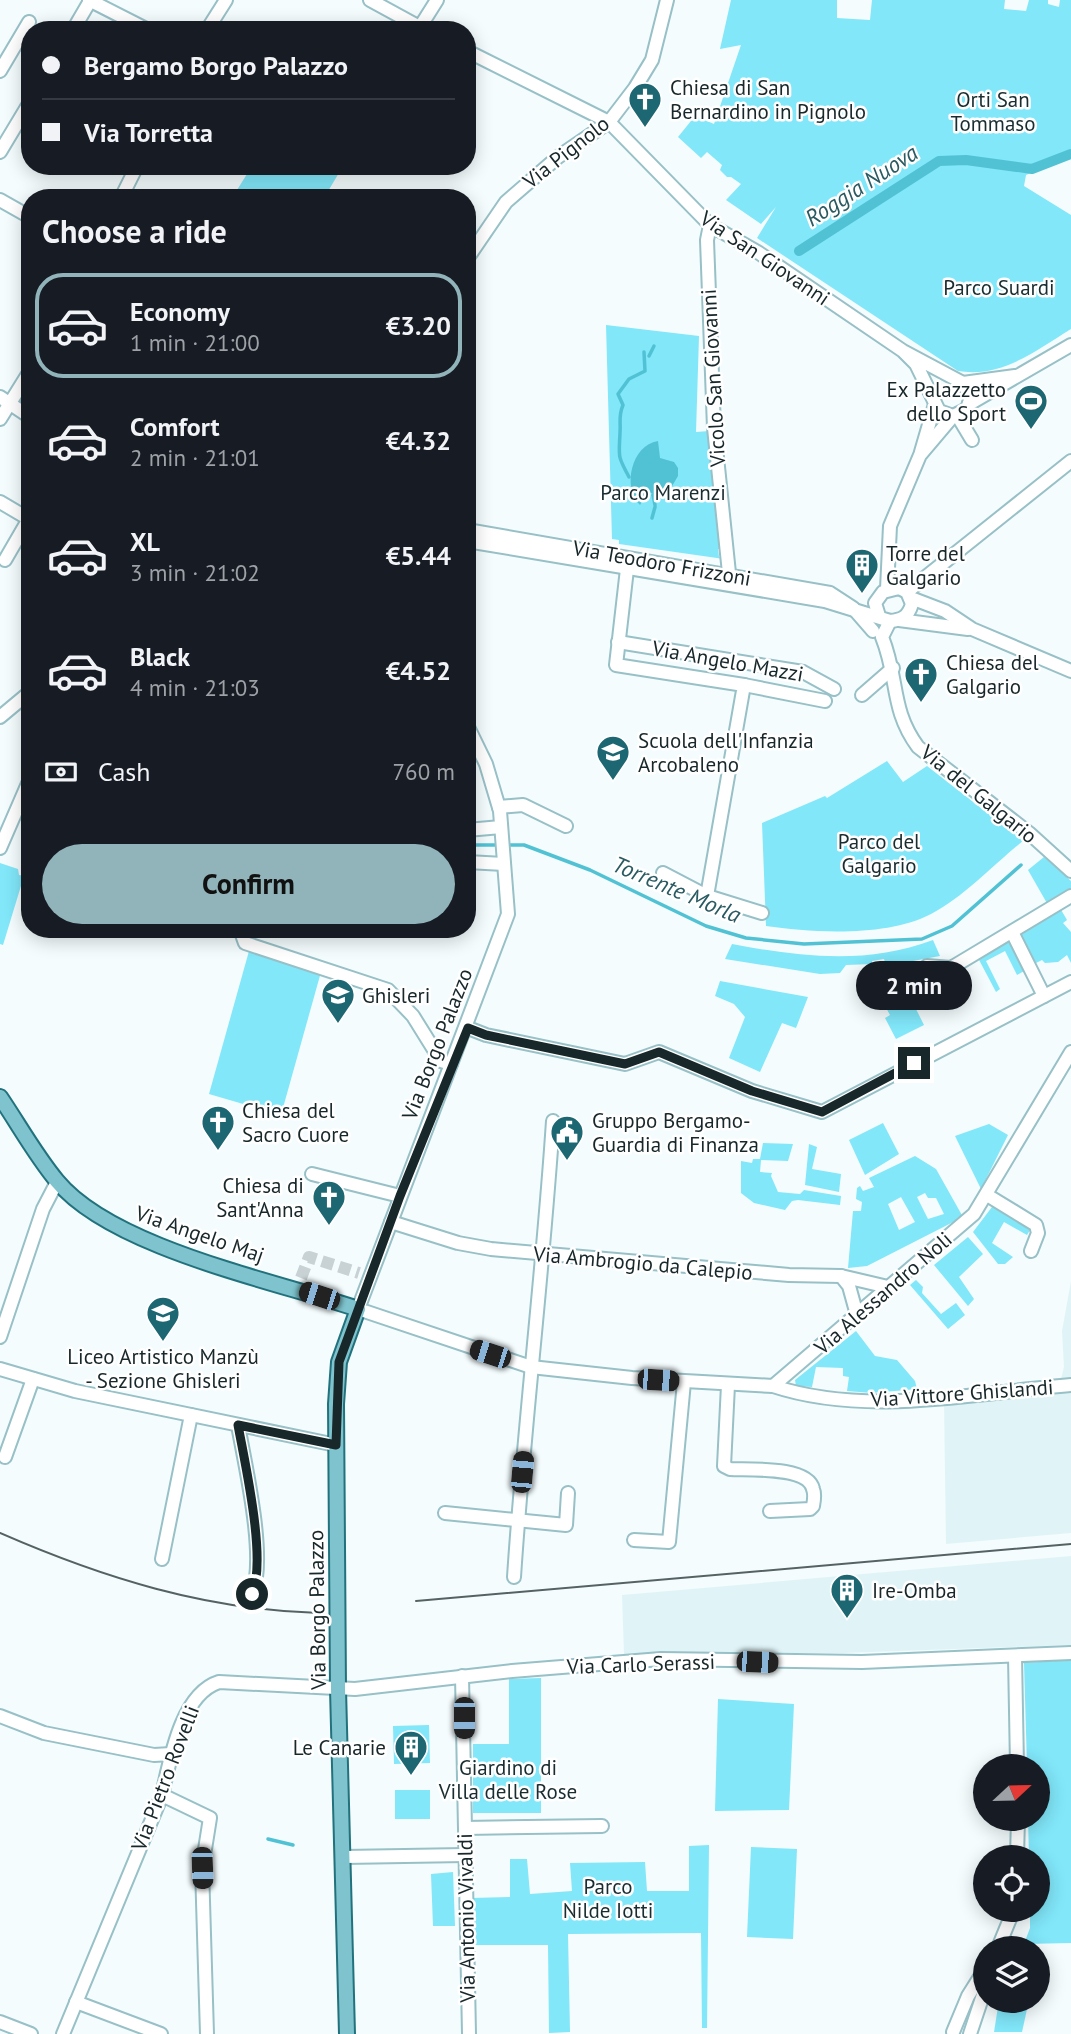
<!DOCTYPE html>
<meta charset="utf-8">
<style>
:root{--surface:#171b24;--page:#20242c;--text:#f1f3f6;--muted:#9ea1a6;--line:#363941;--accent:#91b4bb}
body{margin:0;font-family:"PT Sans",sans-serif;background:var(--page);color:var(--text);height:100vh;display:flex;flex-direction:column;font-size:26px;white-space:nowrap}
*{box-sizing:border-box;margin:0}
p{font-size:23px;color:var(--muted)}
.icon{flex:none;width:38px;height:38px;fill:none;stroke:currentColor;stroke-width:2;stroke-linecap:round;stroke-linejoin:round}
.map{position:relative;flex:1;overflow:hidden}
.sheet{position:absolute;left:21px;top:189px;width:455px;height:749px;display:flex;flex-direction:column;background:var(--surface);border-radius:28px;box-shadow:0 4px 18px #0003}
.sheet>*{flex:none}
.banner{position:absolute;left:21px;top:21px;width:455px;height:154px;border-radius:28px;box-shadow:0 4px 18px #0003;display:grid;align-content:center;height:154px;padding:0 21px;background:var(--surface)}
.needle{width:46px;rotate:68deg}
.controls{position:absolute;left:973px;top:1754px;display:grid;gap:14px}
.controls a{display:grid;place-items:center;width:77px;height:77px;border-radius:50%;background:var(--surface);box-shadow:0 4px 18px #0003;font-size:35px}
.end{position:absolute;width:32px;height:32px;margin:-16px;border:9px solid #18272a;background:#fff;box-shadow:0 0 0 4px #fff}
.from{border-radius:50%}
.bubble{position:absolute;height:49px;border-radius:24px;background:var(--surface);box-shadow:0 4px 18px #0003;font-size:23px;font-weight:700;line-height:49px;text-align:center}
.car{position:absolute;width:21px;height:42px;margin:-21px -10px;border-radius:9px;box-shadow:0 0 5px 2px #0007;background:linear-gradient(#222 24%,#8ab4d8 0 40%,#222 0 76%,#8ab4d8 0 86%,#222 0)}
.banner b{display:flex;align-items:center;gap:24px;height:66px;font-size:26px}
.banner b+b{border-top:2px solid var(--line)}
.banner i{width:18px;height:18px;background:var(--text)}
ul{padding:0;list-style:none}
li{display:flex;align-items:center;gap:21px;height:105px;margin:0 14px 10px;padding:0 7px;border:4px solid transparent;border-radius:28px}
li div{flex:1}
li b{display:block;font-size:26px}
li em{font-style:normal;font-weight:700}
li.current{border-color:var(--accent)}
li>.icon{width:63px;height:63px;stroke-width:1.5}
h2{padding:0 21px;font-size:32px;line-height:84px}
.pay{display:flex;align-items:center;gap:18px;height:77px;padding:0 21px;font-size:26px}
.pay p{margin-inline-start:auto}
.primary-button{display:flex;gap:14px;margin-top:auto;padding:14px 21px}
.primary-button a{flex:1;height:80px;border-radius:42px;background:var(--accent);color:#111;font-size:28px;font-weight:700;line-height:80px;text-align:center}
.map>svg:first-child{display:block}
.built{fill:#e0f4f7}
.green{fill:#81e7f9;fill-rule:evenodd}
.water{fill:#51c2d4}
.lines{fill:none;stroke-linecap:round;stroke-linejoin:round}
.stream{stroke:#51c2d4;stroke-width:3.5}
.canal{stroke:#51c2d4;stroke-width:10}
.minor-tunnel{stroke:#c8d1d4;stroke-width:12;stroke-dasharray:12 6;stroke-linecap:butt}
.minor-casing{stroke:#98c0c7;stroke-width:16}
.major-casing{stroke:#22727e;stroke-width:18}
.minor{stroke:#fff;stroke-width:12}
.major{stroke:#7ec3cd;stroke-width:14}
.tram{stroke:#556264;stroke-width:2}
.route{stroke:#18272a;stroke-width:9}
.labels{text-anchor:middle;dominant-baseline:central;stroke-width:5;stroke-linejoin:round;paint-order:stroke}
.poi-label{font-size:21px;fill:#18272a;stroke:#fff;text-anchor:start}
.park-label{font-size:21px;fill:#192d31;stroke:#fff}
.street-label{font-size:21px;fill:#18272a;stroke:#fff}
.water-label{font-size:23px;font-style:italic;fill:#2a5a62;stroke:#fff}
</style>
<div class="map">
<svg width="1071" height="2034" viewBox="0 0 1071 2034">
<rect width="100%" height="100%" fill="#f4fcfe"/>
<g class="built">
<path d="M1071,1281V1533L946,1544L944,1402L1058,1391L1064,1367L1062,1331Z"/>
<path d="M1071,1556V1645L843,1653L624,1654L622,1595Z"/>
</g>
<g class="green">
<path d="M731,0H837V18L870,20L872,0H1005L1004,9L1026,11L1029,0H1048V4L1059,7L1060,0H1071V156L1026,175L1024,186L1071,215V329C1035,351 1002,378 958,371L757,238L776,207L761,224L726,200L741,184L731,177H727L720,170L722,165L707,152L701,158L678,137L695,116L714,124L741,45L720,49Z"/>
<path d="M252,166H343L324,198H232Z"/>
<path d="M606,325L699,336L696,432L709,431L723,549H718L719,557L724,559L619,544V540L612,539Z"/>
<path d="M887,761L903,782L927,766L1023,841C994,864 964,897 931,914C888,937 813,933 766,926L762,823L825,796L827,798Z"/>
<path d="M1044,857L1071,881V891L1048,905L1028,870Z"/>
<path d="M0,863L18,869L19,875L24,876L3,945L0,944Z"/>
<path d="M1060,908L1067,920L1063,923L1071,932V963L1067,955L1058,962L1045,963L1042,960L1032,965L1017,935Z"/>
<path d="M1010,939L1026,970L1017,975L1005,951L986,961L1000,989L996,992L978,958Z"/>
<path d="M933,940L940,956L886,966L884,959L872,961V964L846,965L840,973L820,974L725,959L732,944C800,957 867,965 933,940Z"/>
<path d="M249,951L321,972L281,1115L209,1094Z"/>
<path d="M720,981L808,997L796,1028L782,1023L760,1072L729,1058L745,1017L734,1004L715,996Z"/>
<path d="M903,994L910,1007L914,1005L924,1025L896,1039L885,1018L890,1015L884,1004Z"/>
<path d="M883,1123L899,1154L865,1175L849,1140Z"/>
<path d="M989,1124L1008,1135L981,1189L955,1136Z"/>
<path d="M763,1143L793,1144L788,1161L761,1160L760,1172L772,1173L771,1176L778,1192L800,1194L804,1190L841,1196L840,1205L798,1200L792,1201L785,1210L754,1203L741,1193V1161L752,1163L753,1159H760Z"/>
<path d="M809,1144L817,1147L812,1169L841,1174L839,1192L805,1185Z"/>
<path d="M915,1156L936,1169L963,1217L867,1266L848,1268L853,1211H861L862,1202L856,1199L857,1188L860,1186L863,1191L874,1187L869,1178ZM925,1193L928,1198H936L944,1214L928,1219L917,1197ZM901,1197L915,1222L899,1230L888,1204Z"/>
<path d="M995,1203L1032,1227L1027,1235L1004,1222L992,1243L1013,1257L1005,1264H998L973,1232Z"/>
<path d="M968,1237L983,1254L959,1277L974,1299L968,1306L934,1265Z"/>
<path d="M916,1280L923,1287L922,1293L941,1314L956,1303L965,1315L948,1329L910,1285Z"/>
<path d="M856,1331L875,1356L897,1360L915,1381L917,1389L872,1393L847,1391L849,1377L843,1376V1368L816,1367L812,1387L796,1386L795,1380Z"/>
<path d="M1071,1660V1943L1024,1944L1030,1928V1909H1038V1857H1029L1028,1818H1038V1766H1027L1024,1663Z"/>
<path d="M541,1678V1813H473V1744H509V1679Z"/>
<path d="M718,1699L794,1704L789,1810L715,1811Z"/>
<path d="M429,1725L430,1763L394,1764L393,1726Z"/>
<rect x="395" y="1790" width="35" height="29"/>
<path d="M709,1845L707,2028H702L701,1933L568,1934L570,2032L549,2033L548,1945H471V1898L510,1897V1859H527L530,1894L572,1891L570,1863L645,1862L647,1891H689V1846Z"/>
<path d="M751,1847L797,1849L793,1939L747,1937Z"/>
<path d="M453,1872L455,1926H433L431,1874Z"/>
<path d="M999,2000H1029L1022,2032H994Z"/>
</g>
<path class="water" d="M658,441L660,458L674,462L678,468V476L665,498L648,492L640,505C622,488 631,445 658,441Z"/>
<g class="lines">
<g class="stream">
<path d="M649,356L654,346"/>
<path d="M629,477C617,455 619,457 620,433C621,421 618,417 623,405L618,394L629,379L645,371L644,352"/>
<path d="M653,495L655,505"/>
<path d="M652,518L655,507"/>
<path d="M467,845H524L590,870L706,926L746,938L804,944L922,939L952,926L1021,865"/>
<path d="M268,1839L293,1845"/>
</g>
<path class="canal" d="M799,251L939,161L966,160L1032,169L1071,154"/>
<path class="minor-tunnel" d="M301,1278L309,1257L359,1273"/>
<defs>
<g id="minor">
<path d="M89,0L148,30"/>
<path d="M370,0L425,30"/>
<path d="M420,27L437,0"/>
<path d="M73,30L90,1"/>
<path d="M207,30L226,0"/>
<path d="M467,51L609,122L710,225L759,253L903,351L963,383L971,397L967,409L953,416L939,411L916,364L903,351"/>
<path d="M0,71L29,22"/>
<path d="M0,152L30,102"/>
<path d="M121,198L137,166"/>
<path d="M0,200L30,217"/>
<path d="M710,225L707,240L714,428L729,573"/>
<path d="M467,259L506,202L558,157L609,122L635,88L652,60L667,0"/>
<path d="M963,383L1015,376"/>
<path d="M0,397L30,417"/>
<path d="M969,404L1071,345"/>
<path d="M957,415L972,440"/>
<path d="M0,419L30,371"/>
<path d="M921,452L935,404"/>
<path d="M0,502L29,519"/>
<path d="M467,530L830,593L853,608L873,631"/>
<path d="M467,541L825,601L890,621C902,620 908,617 912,604L907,592L899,588L883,592L875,603L879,616"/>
<path d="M5,560L30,517"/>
<path d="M627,569L616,665L744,685L707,896"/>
<path d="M887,589L890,526L920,455L953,416"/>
<path d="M907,592L1071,461"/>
<path d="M911,598L945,611L972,629L1071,671"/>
<path d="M899,620L968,629"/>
<path d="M890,621L882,637C899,679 890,709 918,747L1029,833L1071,871"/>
<path d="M618,642L803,672L834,689"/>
<path d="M744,685L825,701"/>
<path d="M862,695L893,668"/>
<path d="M0,717L30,692"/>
<path d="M467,725L486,764L500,811L508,914L358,1309L531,1367L632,1378L773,1386C867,1417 974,1393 1071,1385"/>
<path d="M499,807L523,805L566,826"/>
<path d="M467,830L501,827"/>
<path d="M0,848L30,779"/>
<path d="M467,862L504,864"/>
<path d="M663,873L707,896L762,913"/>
<path d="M240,929L245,943L388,990L413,1016L441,1061L451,1064"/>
<path d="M1012,932L1044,996"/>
<path d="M927,966L951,968L1071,896"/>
<path d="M468,1028L486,1035L625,1064L659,1052L752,1091L822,1112L1071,982"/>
<path d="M312,1174L400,1196"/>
<path d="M987,1195L1036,1225L1038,1233L1031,1251"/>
<path d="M391,1222L458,1243L491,1249L789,1275L841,1276L888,1287"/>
<path d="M841,1276L849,1286L857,1315"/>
<path d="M0,1337L43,1209L57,1182"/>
<path d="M0,1369L75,1391L336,1445"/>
<path d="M728,1385L724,1466L730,1469C749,1470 808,1466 813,1489C815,1494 814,1501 813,1506L810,1509L770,1511"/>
<path d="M773,1386L974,1214L1071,1052"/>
<path d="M238,1425C245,1465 267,1558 252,1594"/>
<path d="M5,1457L33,1379"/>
<path d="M445,1513L566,1525L568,1493"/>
<path d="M634,1540L669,1542L684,1382"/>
<path d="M162,1559L191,1415"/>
<path d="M514,1577C524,1425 543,1273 553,1121"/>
<path d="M1015,1656L1017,1766"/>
<path d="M462,1676L469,2034"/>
<path d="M0,1716L44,1733L154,1755L171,1754"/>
<path d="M162,1795L210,1818L202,1868L207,2034"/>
<path d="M465,1828L602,1826"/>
<path d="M344,1857L465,1855"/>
<path d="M1017,1857L1018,1818"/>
<path d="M998,1948L1014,1909"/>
<path d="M76,2002L161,2034"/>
<path d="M0,2022L31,2034"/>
<path d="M953,2032L968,1996L985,1969"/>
<path d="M63,2034L162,1795C170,1760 181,1694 219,1682L355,1689L512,1671L661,1659L862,1662L1071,1653"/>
<path d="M970,2034L985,1989"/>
</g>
<path id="major" d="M0,1097C19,1125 36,1156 57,1181C112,1248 275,1281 358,1309L339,1362L336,1404L338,1689L347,2034"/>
</defs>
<use href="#minor" class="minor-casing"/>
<use href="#major" class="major-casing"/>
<use href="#minor" class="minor"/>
<use href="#major" class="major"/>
<g class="tram">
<path d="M0,1533C103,1578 206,1610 319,1613"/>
<path d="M416,1601L1071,1544"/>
</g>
</g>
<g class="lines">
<path class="route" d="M252,1594C267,1560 245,1464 238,1425L336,1445L339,1362L400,1196L468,1028L486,1035L625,1064L659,1052L752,1091L822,1112L914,1063"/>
</g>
<defs>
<symbol id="church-pin" viewBox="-11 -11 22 30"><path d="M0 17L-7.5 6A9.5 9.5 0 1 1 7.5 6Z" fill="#1c6772" stroke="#fff"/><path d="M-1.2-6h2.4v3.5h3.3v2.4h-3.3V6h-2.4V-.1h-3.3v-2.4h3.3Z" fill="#fff"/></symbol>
<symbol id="stadium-pin" viewBox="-11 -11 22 30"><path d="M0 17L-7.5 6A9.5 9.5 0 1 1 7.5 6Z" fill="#1c6772" stroke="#fff"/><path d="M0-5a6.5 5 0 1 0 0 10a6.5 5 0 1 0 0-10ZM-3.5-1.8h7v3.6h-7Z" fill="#fff"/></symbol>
<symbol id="building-pin" viewBox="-11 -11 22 30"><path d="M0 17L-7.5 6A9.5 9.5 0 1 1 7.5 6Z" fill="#1c6772" stroke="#fff"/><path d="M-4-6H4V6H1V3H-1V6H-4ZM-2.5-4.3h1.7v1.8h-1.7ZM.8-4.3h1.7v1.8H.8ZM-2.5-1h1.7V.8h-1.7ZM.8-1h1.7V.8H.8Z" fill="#fff"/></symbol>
<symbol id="school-pin" viewBox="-11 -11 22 30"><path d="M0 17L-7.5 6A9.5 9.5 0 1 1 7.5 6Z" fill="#1c6772" stroke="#fff"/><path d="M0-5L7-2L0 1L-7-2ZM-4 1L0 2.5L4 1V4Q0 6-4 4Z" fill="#fff"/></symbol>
<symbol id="civic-pin" viewBox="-11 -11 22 30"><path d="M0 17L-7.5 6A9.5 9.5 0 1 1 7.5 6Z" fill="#1c6772" stroke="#fff"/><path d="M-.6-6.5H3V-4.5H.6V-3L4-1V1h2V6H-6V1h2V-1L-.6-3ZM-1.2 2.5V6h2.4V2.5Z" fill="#fff"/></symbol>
</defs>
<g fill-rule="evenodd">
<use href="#church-pin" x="626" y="80" width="38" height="52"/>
<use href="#stadium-pin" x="1012" y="382" width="38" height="52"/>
<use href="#building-pin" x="843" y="546" width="38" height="52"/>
<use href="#church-pin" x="902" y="655" width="38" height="52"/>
<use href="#school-pin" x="594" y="733" width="38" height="52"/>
<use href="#school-pin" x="319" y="976" width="38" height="52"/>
<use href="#church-pin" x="199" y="1103" width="38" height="52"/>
<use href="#civic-pin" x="548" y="1113" width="38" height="52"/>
<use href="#church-pin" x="310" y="1178" width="38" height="52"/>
<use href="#school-pin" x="144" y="1294" width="38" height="52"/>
<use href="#building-pin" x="828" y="1571" width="38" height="52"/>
<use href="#building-pin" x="392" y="1728" width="38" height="52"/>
</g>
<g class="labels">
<g class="poi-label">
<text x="670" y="87">Chiesa di San<tspan x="670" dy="24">Bernardino in Pignolo</tspan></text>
<text x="1006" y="389" text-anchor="end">Ex Palazzetto<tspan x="1006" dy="24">dello Sport</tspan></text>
<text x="886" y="553">Torre del<tspan x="886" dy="24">Galgario</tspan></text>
<text x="946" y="662">Chiesa del<tspan x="946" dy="24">Galgario</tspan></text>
<text x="638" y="740">Scuola dell'Infanzia<tspan x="638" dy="24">Arcobaleno</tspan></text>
<text x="362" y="995">Ghisleri</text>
<text x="242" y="1110">Chiesa del<tspan x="242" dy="24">Sacro Cuore</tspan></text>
<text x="592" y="1120">Gruppo Bergamo-<tspan x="592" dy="24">Guardia di Finanza</tspan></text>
<text x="304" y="1185" text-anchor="end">Chiesa di<tspan x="304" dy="24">Sant'Anna</tspan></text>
<text x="163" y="1356" text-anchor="middle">Liceo Artistico Manzù<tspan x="163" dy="24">- Sezione Ghisleri</tspan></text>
<text x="872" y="1590">Ire-Omba</text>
<text x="386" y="1747" text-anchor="end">Le Canarie</text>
</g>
<g class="park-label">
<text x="993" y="99">Orti San<tspan x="993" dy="24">Tommaso</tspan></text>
<text x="999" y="287">Parco Suardi</text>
<text x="663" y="492">Parco Marenzi</text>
<text x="879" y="841">Parco del<tspan x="879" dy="24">Galgario</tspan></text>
<text x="508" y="1767">Giardino di<tspan x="508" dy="24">Villa delle Rose</tspan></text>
<text x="608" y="1886">Parco<tspan x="608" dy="24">Nilde Iotti</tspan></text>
</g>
<g class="street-label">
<text transform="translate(566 152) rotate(-38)">Via Pignolo</text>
<text transform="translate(765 258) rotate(34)">Via San Giovanni</text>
<text transform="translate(713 378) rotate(-93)">Vicolo San Giovanni</text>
<text transform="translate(662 563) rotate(10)">Via Teodoro Frizzoni</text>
<text transform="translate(728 661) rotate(10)">Via Angelo Mazzi</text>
<text transform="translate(979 794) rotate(39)">Via del Galgario</text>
<text transform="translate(437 1044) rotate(-69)">Via Borgo Palazzo</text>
<text transform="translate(200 1234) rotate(19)">Via Angelo Maj</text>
<text transform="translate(643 1263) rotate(5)">Via Ambrogio da Calepio</text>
<text transform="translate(883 1293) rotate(-41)">Via Alessandro Noli</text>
<text transform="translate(962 1393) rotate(-4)">Via Vittore Ghislandi</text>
<text transform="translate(317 1610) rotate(-91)">Via Borgo Palazzo</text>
<text transform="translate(641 1664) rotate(-2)">Via Carlo Serassi</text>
<text transform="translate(165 1778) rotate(-69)">Via Pietro Rovelli</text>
<text transform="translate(466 1918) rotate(-91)">Via Antonio Vivaldi</text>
</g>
<g class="water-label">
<text transform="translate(861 185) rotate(-33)">Roggia Nuova</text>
<text transform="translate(677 889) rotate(23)">Torrente Morla</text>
</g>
</g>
</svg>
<div class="controls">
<a><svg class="needle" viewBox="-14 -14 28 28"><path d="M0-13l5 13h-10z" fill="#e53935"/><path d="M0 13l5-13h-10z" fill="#9ea1a6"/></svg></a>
<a><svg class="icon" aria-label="locate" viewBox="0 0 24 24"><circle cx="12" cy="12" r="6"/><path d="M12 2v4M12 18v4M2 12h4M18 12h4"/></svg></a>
<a><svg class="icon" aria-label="layers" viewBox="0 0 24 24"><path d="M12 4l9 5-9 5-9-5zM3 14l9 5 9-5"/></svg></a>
</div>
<i class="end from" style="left:252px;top:1594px"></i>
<i class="end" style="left:914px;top:1063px"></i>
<div class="bubble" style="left:856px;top:961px;width:116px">2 min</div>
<i class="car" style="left:319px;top:1296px;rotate:288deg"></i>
<i class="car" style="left:490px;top:1354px;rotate:288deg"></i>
<i class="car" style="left:658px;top:1380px;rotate:94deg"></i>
<i class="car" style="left:522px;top:1472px;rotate:5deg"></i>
<i class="car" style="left:757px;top:1662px;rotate:92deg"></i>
<i class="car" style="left:464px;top:1718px;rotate:180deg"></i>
<i class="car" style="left:202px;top:1868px;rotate:178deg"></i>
<div class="banner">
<b><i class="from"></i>Bergamo Borgo Palazzo</b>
<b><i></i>Via Torretta</b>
</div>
<section class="sheet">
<h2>Choose a ride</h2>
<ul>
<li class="current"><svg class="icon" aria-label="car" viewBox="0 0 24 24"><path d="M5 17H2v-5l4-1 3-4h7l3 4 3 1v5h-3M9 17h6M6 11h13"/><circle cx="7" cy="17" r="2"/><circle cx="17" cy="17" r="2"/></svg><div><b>Economy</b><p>1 min · 21:00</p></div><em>€3.20</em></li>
<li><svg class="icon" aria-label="car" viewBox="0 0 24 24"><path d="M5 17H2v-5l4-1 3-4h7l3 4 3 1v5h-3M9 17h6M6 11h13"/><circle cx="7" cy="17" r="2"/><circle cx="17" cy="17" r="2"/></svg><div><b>Comfort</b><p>2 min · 21:01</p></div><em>€4.32</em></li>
<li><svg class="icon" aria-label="car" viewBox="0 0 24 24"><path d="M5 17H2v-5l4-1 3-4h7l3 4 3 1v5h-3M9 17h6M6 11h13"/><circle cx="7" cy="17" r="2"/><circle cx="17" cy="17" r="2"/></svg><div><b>XL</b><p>3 min · 21:02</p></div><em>€5.44</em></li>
<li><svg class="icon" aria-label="car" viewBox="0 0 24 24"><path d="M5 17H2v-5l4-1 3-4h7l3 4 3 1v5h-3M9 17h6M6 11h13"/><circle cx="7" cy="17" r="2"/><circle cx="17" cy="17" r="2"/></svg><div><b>Black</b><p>4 min · 21:03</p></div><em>€4.52</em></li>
</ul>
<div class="pay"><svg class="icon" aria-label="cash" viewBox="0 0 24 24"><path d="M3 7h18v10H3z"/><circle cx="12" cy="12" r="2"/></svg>Cash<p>760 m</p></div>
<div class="primary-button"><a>Confirm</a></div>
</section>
</div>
